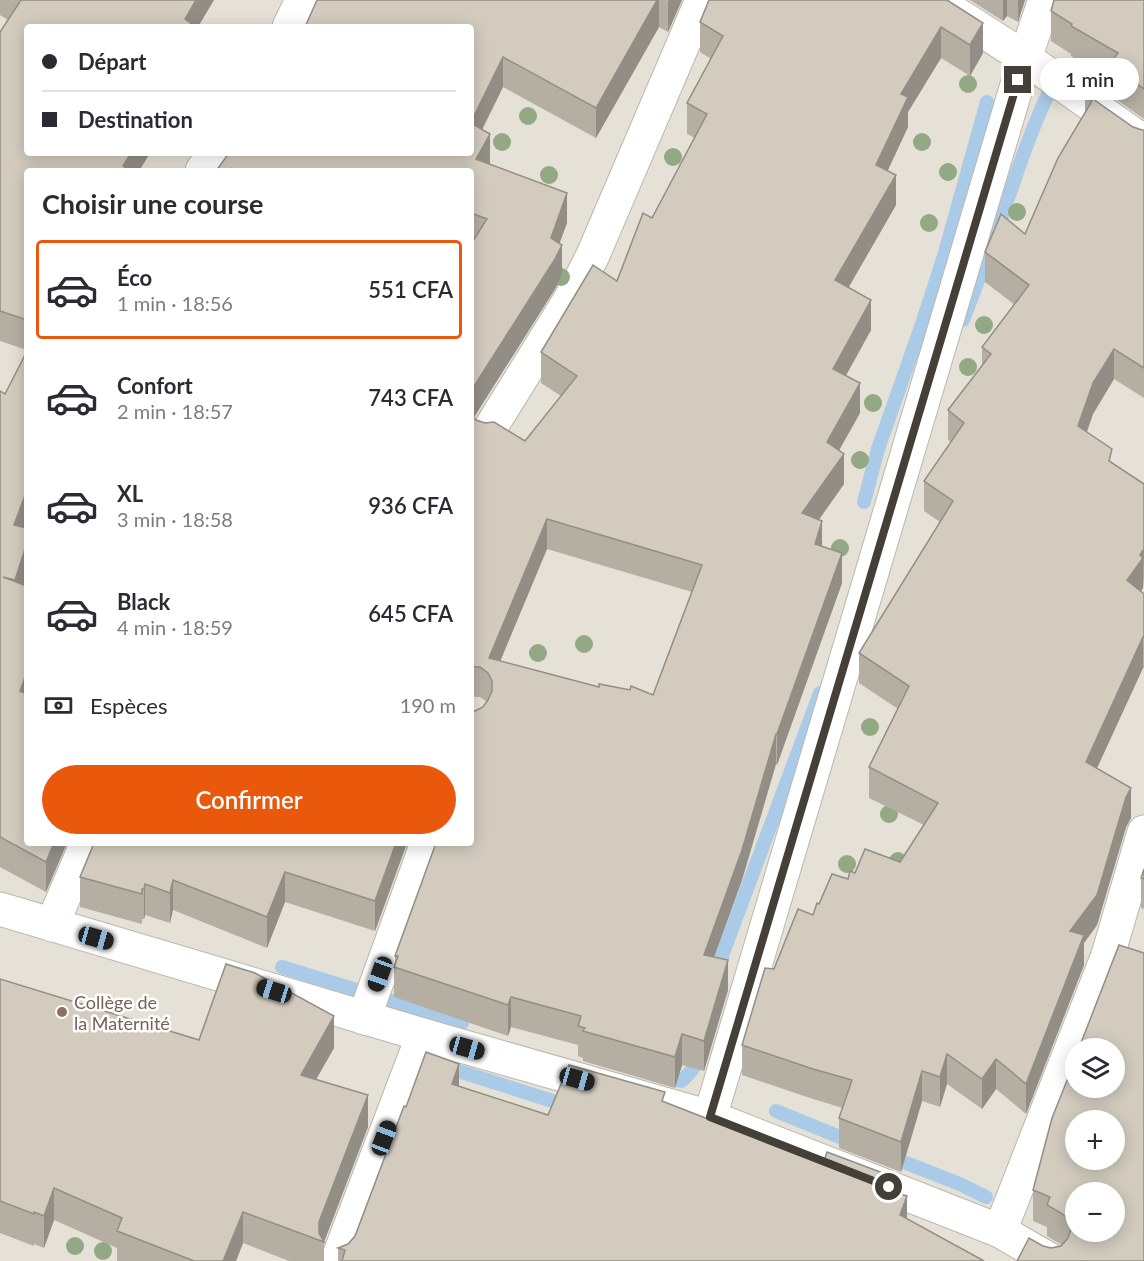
<!DOCTYPE html>
<html lang="fr">
<meta charset="utf-8">
<style>
:root{--surface:#fff;--page:#f7f7f7;--text:#2b2b33;--muted:#7c7c81;--line:#e1e1e2;--accent:#ea580c}
body{margin:0;font-family:Lato,sans-serif;background:var(--page);color:var(--text);height:100vh;display:flex;flex-direction:column;font-size:22px;white-space:nowrap}
*{box-sizing:border-box;margin:0}
p{font-size:20px;color:var(--muted)}
.icon{flex:none;width:33px;height:33px;fill:none;stroke:currentColor;stroke-width:2;stroke-linecap:round;stroke-linejoin:round}
.map{position:relative;flex:1;overflow:hidden}
.details{position:absolute;left:24px;top:168px;width:450px;height:678px;display:flex;flex-direction:column;background:var(--surface);border-radius:6px;box-shadow:0 3px 15px #0003}
.details>*{flex:none}
.banner{position:absolute;left:24px;top:24px;width:450px;height:132px;border-radius:6px;box-shadow:0 3px 15px #0003;display:grid;align-content:center;height:132px;padding:0 18px;background:var(--surface)}
.buttons{position:absolute;left:1065px;top:1038px;display:grid;gap:12px}
.buttons a{display:grid;place-items:center;width:60px;height:60px;border-radius:50%;background:var(--surface);box-shadow:0 3px 15px #0003;font-size:30px}
.end{position:absolute;width:27px;height:27px;margin:-14px;border:8px solid #444037;background:#fff;box-shadow:0 0 0 3px #fff}
.from{border-radius:50%}
.bubble{position:absolute;height:42px;border-radius:21px;background:var(--surface);box-shadow:0 3px 15px #0003;font-size:20px;font-weight:600;line-height:42px;text-align:center}
.car{position:absolute;width:18px;height:36px;margin:-18px -9px;border-radius:8px;box-shadow:0 0 4px 2px #0007;background:linear-gradient(#222 24%,#8ab4d8 0 40%,#222 0 76%,#8ab4d8 0 86%,#222 0)}
.banner b{display:flex;align-items:center;gap:21px;height:57px;font-size:22px}
.banner b+b{border-top:2px solid var(--line)}
.banner i{width:15px;height:15px;background:var(--text)}
ul{padding:0;list-style:none}
li{display:flex;align-items:center;gap:18px;height:99px;margin:0 12px 9px;padding:0 6px;border:3px solid transparent;border-radius:6px}
li div{flex:1}
li b{display:block;font-size:22px}
li em{font-style:normal;font-weight:600}
li.selected{border-color:var(--accent)}
li>.icon{width:54px;height:54px;stroke-width:1.5}
h2{padding:0 18px;font-size:27px;line-height:72px}
.pay{display:flex;align-items:center;gap:15px;height:66px;padding:0 18px;font-size:22px}
.pay p{margin-inline-start:auto}
.action{display:flex;gap:12px;margin-top:auto;padding:12px 18px}
.action a{flex:1;height:69px;border-radius:36px;background:var(--accent);color:#fff;font-size:24px;font-weight:600;line-height:69px;text-align:center}
.map>svg:first-child{display:block}
.residential{fill:#e5e1d6;fill-rule:evenodd}
.lines{fill:none;stroke-linecap:round;stroke-linejoin:round}
.stream{stroke:#aacbe8;stroke-width:14}
.street-casing{stroke:#bcb7ab;stroke-width:35}
.street{stroke:#fff;stroke-width:33}
.tree{fill:#93a983}
.wall{fill:#b5afa3;fill-rule:evenodd}
.shaded-wall{fill:#938e85}
.building{fill:#d2cbbe;stroke:#938e85;stroke-width:1.5;fill-rule:evenodd}
.route{stroke:#444037;stroke-width:8}
.education-dot{fill:#8d6e63;stroke:#fff;stroke-width:2}
.labels{text-anchor:middle;dominant-baseline:central;stroke-width:5;stroke-linejoin:round;paint-order:stroke}
.education-label{font-size:18px;fill:#785e54;stroke:#fff;text-anchor:start}
</style>
<div class="map">
<svg width="1144" height="1261" viewBox="0 0 1144 1261">
<rect width="100%" height="100%" fill="#f2efe7"/>
<path class="residential" d="M0,0H1144V1261H0ZM27,27H471V153H27ZM27,171H471V843H27ZM1076,1048H1114V1088H1076ZM1076,1120H1114V1160H1076ZM1076,1192H1114V1232H1076Z"/>
<g class="lines">
<g class="stream">
<path d="M963,320C974,291 985,263 996,234C1013,185 1028,135 1051,88L1062,91"/>
<path d="M864,502L878,449L923,321L944,256L987,102"/>
<path d="M282,967L369,994"/>
<path d="M717,977L723,953L820,693"/>
<path d="M372,995L462,1023"/>
<path d="M443,1066L571,1107"/>
<path d="M660,1075L681,1081C692,1072 697,1064 700,1051"/>
<path d="M776,1111L857,1144"/>
<path d="M888,1156L960,1184L986,1197"/>
</g>
<defs>
<g id="street">
<path d="M935,0L1025,58L1144,142"/>
<path d="M289,27L302,0"/>
<path d="M202,171L214,153"/>
<path d="M486,435L571,298L593,255L702,0"/>
<path d="M0,909L423,1035L710,1117L1000,1231L1052,1261"/>
<path d="M52,925L87,843"/>
<path d="M364,1018L427,843"/>
<path d="M710,1117L1025,58L1045,0"/>
<path d="M1000,1231L1108,955L1144,832"/>
<path d="M337,1261L423,1035"/>
</g>
</defs>
<use href="#street" class="street-casing"/>
<use href="#street" class="street"/>
</g>
<g class="tree">
<circle cx="968" cy="84" r="9"/>
<circle cx="528" cy="116" r="9"/>
<circle cx="502" cy="142" r="9"/>
<circle cx="922" cy="142" r="9"/>
<circle cx="673" cy="157" r="9"/>
<circle cx="948" cy="172" r="9"/>
<circle cx="549" cy="175" r="9"/>
<circle cx="1017" cy="212" r="9"/>
<circle cx="929" cy="223" r="9"/>
<circle cx="561" cy="277" r="9"/>
<circle cx="984" cy="325" r="9"/>
<circle cx="968" cy="367" r="9"/>
<circle cx="873" cy="403" r="9"/>
<circle cx="860" cy="460" r="9"/>
<circle cx="840" cy="548" r="9"/>
<circle cx="584" cy="644" r="9"/>
<circle cx="538" cy="653" r="9"/>
<circle cx="870" cy="727" r="9"/>
<circle cx="889" cy="814" r="9"/>
<circle cx="898" cy="861" r="9"/>
<circle cx="847" cy="864" r="9"/>
<circle cx="75" cy="1246" r="9"/>
<circle cx="103" cy="1251" r="9"/>
</g>
<g class="wall">
<path d="M0,0H214L27,153H150L139,171H27V350L0,341V32L8,20L0,15Z"/>
<path d="M317,0H682L668,32L659,27L596,138L503,87L482,129L490,164L567,223L559,244L562,275L555,289L473,418L476,420L525,441L561,396L541,383V352L617,281L652,218L695,138L687,134V103L711,59L700,52V22L947,0L983,53L970,76L941,58L908,112V127L887,171L896,205L848,288L871,330L846,375L860,413L839,450L844,484L819,520L822,546L842,583L777,765L776,764L742,880L714,957L728,990L704,1071L682,1065L675,1088L583,1061V1058L578,1056V1045L511,1027L508,1036L394,997V967L395,963V956L471,843L475,711L483,707L487,702L480,697H471L472,243H471V153ZM547,549L692,592L653,695L630,690L599,687L500,661Z"/>
<path d="M970,0H1025L1018,22L1007,16L1003,21Z"/>
<path d="M1144,0V119L1109,94V78L1071,56V54L1051,41V11Z"/>
<path d="M1085,96L1133,127L1142,130H1144V398L1114,379L1093,414L1087,432L1112,463L1144,484V579L1143,588L1141,591L1144,594V668H1143L1097,768L1131,818L1126,827L1097,925L1084,943V965L1026,1114L996,1089L982,1109L947,1084L940,1107L922,1101L901,1172L839,1148V1118L843,1108L813,1099L742,1075V1045L774,969L813,915L819,904L855,873L900,862L924,825L869,798V767L898,709L859,683V653L940,522L924,511V481L951,442L948,440V410L982,366V347L1015,305L985,282V252L1025,234L1085,113Z"/>
<path d="M0,391L5,394L27,520L24,527L27,528V574L24,584L27,843H67L46,892L0,867Z"/>
<path d="M94,843H407L375,931L285,902L267,948L173,910L170,923L145,915L144,919H142V924L80,907V877Z"/>
<path d="M1144,869V909L1141,908V878Z"/>
<path d="M1144,953V1261H1017L1043,1246L1051,1248L1062,1245L1047,1236V1227L1033,1221V1190Z"/>
<path d="M0,979L199,1040L334,1048L316,1079L368,1127L324,1242V1261H289L243,1243L236,1261H117V1248L54,1220L44,1248L34,1244V1246L0,1233Z"/>
<path d="M459,1086L548,1115L665,1102L891,1190L907,1219L984,1261H338V1248L348,1244L355,1236L406,1107Z"/>
</g>
<g class="shaded-wall">
<path d="M196,0H214L198,27H185V19Z"/>
<path d="M657,0H659V27L596,138V108Z"/>
<path d="M669,0H682L668,32V2Z"/>
<path d="M1003,0H1007V16L1003,21Z"/>
<path d="M1018,0H1025L1018,22Z"/>
<path d="M983,23V53L970,76V45Z"/>
<path d="M941,27V58L908,112V127L876,196V165L901,94Z"/>
<path d="M503,57V87L471,152V122Z"/>
<path d="M490,134V164L476,159Z"/>
<path d="M131,153H150L139,171H123V166Z"/>
<path d="M896,175V205L835,311V280Z"/>
<path d="M567,193V223L553,261L562,245V275L555,289L471,422V391L551,238Z"/>
<path d="M871,300V330L833,399V369Z"/>
<path d="M1114,349V379L1093,414L1078,456V426L1093,383Z"/>
<path d="M860,383V413L827,472V442Z"/>
<path d="M844,454V484L802,543V513Z"/>
<path d="M27,490V520L14,555V525Z"/>
<path d="M547,519V549L492,681L489,658Z"/>
<path d="M822,521V551L815,544Z"/>
<path d="M27,543V574L15,610V580Z"/>
<path d="M1144,549L1143,588L1127,610V580Z"/>
<path d="M842,553V583L777,765V734Z"/>
<path d="M1143,637V668L1086,792V762Z"/>
<path d="M472,666V696L471,697V667Z"/>
<path d="M27,672V702L20,691Z"/>
<path d="M776,734V764L742,880L704,985V955Z"/>
<path d="M1131,788V818L1126,827L1097,925L1084,943V965L1026,1114V1084L1070,931L1126,797Z"/>
<path d="M54,843H67L46,892V862Z"/>
<path d="M396,843H407L375,931V901Z"/>
<path d="M285,872V902L267,948V917Z"/>
<path d="M173,880V910L170,923V893Z"/>
<path d="M145,884V915L144,919V889Z"/>
<path d="M728,960V990L704,1071V1041Z"/>
<path d="M511,997V1027L508,1036V1005Z"/>
<path d="M334,1016V1048L301,1106V1075Z"/>
<path d="M682,1034V1065L675,1088V1057Z"/>
<path d="M947,1054V1084L940,1107V1077Z"/>
<path d="M996,1059V1089L982,1109V1079Z"/>
<path d="M459,1064V1096L452,1084Z"/>
<path d="M922,1071V1101L901,1172V1142Z"/>
<path d="M368,1095V1127L324,1242L319,1240V1222Z"/>
<path d="M891,1176V1208L887,1189Z"/>
<path d="M54,1188V1220L44,1248V1216Z"/>
<path d="M907,1196V1228L900,1215Z"/>
<path d="M243,1212V1243L236,1261H223Z"/>
</g>
<g class="building">
<path d="M21,0H196L185,19L196,27H27V153H131L123,166L132,171H27V320L0,311V32Z"/>
<path d="M317,0H657L596,108L503,57L471,122V27H305Z"/>
<path d="M709,0H947L983,23L970,45L941,27L901,94L908,97L876,165L896,175L835,280L871,300L833,369L860,383L827,442L844,454L802,513L822,521L815,544L842,553L777,734H776L742,850L704,955L728,960L704,1041L682,1034L675,1057L583,1031L585,1028L578,1026L581,1016L511,997L508,1005L394,967L398,956H395L436,843H471V711H475L483,707L488,700L492,691V681L488,673L480,667H471V415L476,420L485,423L494,422L525,441L577,376L541,352L593,265L617,281L643,213L652,218L707,114L687,103L723,36L700,22ZM547,519L702,565L653,695L631,686L630,690L599,684V687L489,658Z"/>
<path d="M1054,0H1144V89L1109,64L1118,53L1071,26L1072,24L1051,11Z"/>
<path d="M1086,94L1133,127L1142,130H1144V368L1114,349L1093,383L1078,426L1112,449L1109,461L1144,484V549L1140,555L1143,558L1127,580L1144,594V638L1143,637L1086,762L1131,788L1126,797L1097,895L1070,931L1084,935L1026,1084L996,1059L982,1079L947,1054L940,1077L922,1071L901,1142L839,1118L852,1080L813,1069L742,1045L765,968L774,969L798,909L813,915L817,903L819,904L832,874L848,879L850,871L855,873L865,849L900,862L938,803L869,767L909,686L859,653L953,501L924,481L964,423L948,410L991,354L982,347L1029,285L985,252L1001,214L1025,234L1058,158L1092,101L1085,96Z"/>
<path d="M471,123L490,134L476,159L567,193L551,238L562,245L555,259L471,391V244L487,219L471,213V171H216L229,153H471Z"/>
<path d="M27,351V490L14,525L27,528V543L15,580L3,577L27,586V672L20,691L27,694V843H54L46,862L0,837V391L5,394Z"/>
<path d="M94,843H396L375,901L285,872L267,917L173,880L170,893L145,884L144,889H142V894L80,877Z"/>
<path d="M1144,869V879L1141,878Z"/>
<path d="M1119,945L1144,953V1261H1017L1029,1238L1043,1246L1051,1248L1061,1246L1068,1238L1071,1229L1068,1219L1061,1213L1047,1205L1050,1197L1033,1190L1052,1118L1076,1058V1088H1114V1048H1079ZM1076,1120H1114V1160H1076ZM1076,1192H1114V1232H1076Z"/>
<path d="M226,964L255,973L334,1016L301,1075L368,1095L319,1222V1233L324,1242L243,1212L223,1261H194L117,1231L122,1218L54,1188L44,1216L34,1212V1214L0,1201V979L199,1040Z"/>
<path d="M426,1052L459,1064L452,1084L548,1115L569,1065L665,1092L662,1101L823,1164L827,1152L891,1176L887,1189L907,1196L900,1215L984,1261H342L345,1250L338,1248L348,1244L355,1236L404,1106L406,1107Z"/>
</g>
<g class="lines">
<path class="route" d="M889,1187L710,1117L1018,80"/>
</g>
<circle class="education-dot" cx="62" cy="1012" r="6"/>
<g class="labels">
<g class="education-label">
<text x="74" y="1002">Collège de<tspan x="74" dy="21">la Maternité</tspan></text>
</g>
</g>
</svg>
<div class="buttons">
<a><svg class="icon" aria-label="layers" viewBox="0 0 24 24"><path d="M12 4l9 5-9 5-9-5zM3 14l9 5 9-5"/></svg></a>
<a>+</a>
<a>−</a>
</div>
<i class="end from" style="left:889px;top:1187px"></i>
<i class="end" style="left:1018px;top:80px"></i>
<div class="bubble" style="left:1040px;top:58px;width:99px">1 min</div>
<i class="car" style="left:96px;top:938px;rotate:106deg"></i>
<i class="car" style="left:380px;top:974px;rotate:200deg"></i>
<i class="car" style="left:274px;top:991px;rotate:287deg"></i>
<i class="car" style="left:467px;top:1048px;rotate:106deg"></i>
<i class="car" style="left:577px;top:1079px;rotate:106deg"></i>
<i class="car" style="left:384px;top:1138px;rotate:21deg"></i>
<div class="banner">
<b><i class="from"></i>Départ</b>
<b><i></i>Destination</b>
</div>
<section class="details">
<h2>Choisir une course</h2>
<ul>
<li class="selected"><svg class="icon" aria-label="car" viewBox="0 0 24 24"><path d="M5 17H2v-5l4-1 3-4h7l3 4 3 1v5h-3M9 17h6M6 11h13"/><circle cx="7" cy="17" r="2"/><circle cx="17" cy="17" r="2"/></svg><div><b>Éco</b><p>1 min · 18:56</p></div><em>551 CFA</em></li>
<li><svg class="icon" aria-label="car" viewBox="0 0 24 24"><path d="M5 17H2v-5l4-1 3-4h7l3 4 3 1v5h-3M9 17h6M6 11h13"/><circle cx="7" cy="17" r="2"/><circle cx="17" cy="17" r="2"/></svg><div><b>Confort</b><p>2 min · 18:57</p></div><em>743 CFA</em></li>
<li><svg class="icon" aria-label="car" viewBox="0 0 24 24"><path d="M5 17H2v-5l4-1 3-4h7l3 4 3 1v5h-3M9 17h6M6 11h13"/><circle cx="7" cy="17" r="2"/><circle cx="17" cy="17" r="2"/></svg><div><b>XL</b><p>3 min · 18:58</p></div><em>936 CFA</em></li>
<li><svg class="icon" aria-label="car" viewBox="0 0 24 24"><path d="M5 17H2v-5l4-1 3-4h7l3 4 3 1v5h-3M9 17h6M6 11h13"/><circle cx="7" cy="17" r="2"/><circle cx="17" cy="17" r="2"/></svg><div><b>Black</b><p>4 min · 18:59</p></div><em>645 CFA</em></li>
</ul>
<div class="pay"><svg class="icon" aria-label="cash" viewBox="0 0 24 24"><path d="M3 7h18v10H3z"/><circle cx="12" cy="12" r="2"/></svg>Espèces<p>190 m</p></div>
<div class="action"><a>Confirmer</a></div>
</section>
</div>
